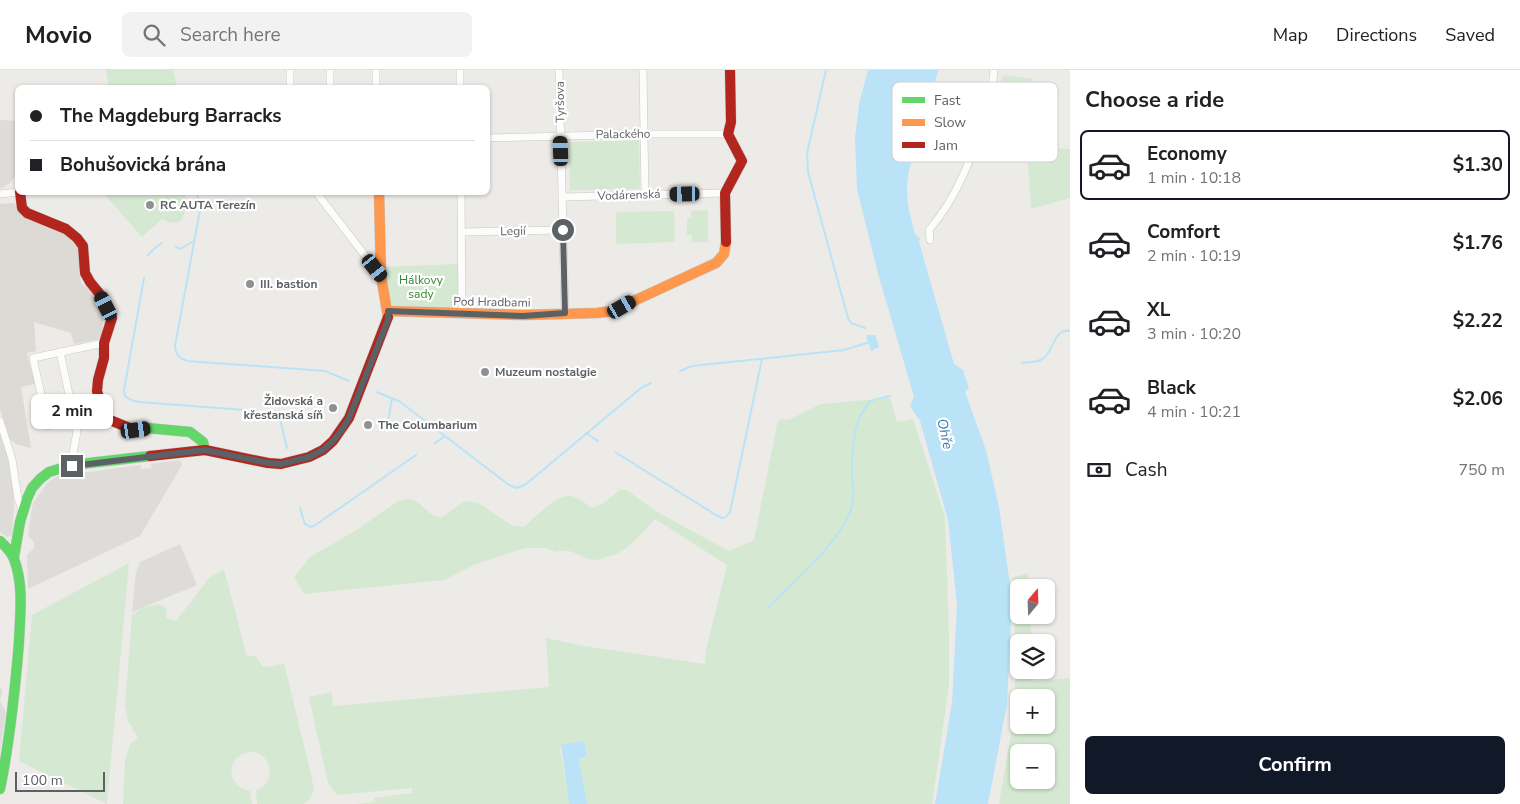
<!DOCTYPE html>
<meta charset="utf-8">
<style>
:root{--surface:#fff;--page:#f2f2f2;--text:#202124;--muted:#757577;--line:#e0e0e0;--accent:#111827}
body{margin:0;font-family:"Nunito Sans",sans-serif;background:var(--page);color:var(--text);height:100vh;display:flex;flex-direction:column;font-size:19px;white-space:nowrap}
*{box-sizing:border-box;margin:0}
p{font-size:16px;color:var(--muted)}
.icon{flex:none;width:28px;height:28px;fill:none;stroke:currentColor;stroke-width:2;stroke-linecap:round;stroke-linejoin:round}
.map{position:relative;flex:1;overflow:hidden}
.sheet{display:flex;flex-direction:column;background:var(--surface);width:450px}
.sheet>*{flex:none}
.banner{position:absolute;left:15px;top:15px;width:475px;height:110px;border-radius:8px;box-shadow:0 1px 4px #0004;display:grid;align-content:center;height:110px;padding:0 15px;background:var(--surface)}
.needle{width:32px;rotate:19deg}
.tools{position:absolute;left:1010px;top:509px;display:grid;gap:10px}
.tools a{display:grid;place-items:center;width:45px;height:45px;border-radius:8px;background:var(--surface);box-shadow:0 1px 4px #0004;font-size:25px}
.scale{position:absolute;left:15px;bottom:12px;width:90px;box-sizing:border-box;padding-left:5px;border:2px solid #5c6166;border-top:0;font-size:14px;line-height:18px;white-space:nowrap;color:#5c6166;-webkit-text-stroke:4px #fff;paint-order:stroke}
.end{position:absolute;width:22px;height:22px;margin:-11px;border:6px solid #5c6166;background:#fff;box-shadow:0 0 0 2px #fff}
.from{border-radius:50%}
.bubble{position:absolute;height:35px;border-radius:8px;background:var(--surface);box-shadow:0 1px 4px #0004;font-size:16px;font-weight:700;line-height:35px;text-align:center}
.car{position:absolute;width:15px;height:30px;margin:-15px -8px;border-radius:6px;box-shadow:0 0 4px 1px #0007;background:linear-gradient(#222 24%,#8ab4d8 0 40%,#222 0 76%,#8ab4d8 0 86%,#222 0)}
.banner b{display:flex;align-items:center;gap:18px;height:48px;font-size:19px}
.banner b+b{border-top:1px solid var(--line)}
.banner i{width:12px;height:12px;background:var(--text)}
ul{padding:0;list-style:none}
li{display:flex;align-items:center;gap:15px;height:70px;margin:0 10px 8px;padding:0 5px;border:2px solid transparent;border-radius:8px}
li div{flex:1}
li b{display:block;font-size:19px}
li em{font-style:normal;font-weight:700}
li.active{border-color:var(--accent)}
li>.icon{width:45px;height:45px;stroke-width:1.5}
h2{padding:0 15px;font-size:22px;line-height:60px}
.pay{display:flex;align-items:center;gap:12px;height:55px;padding:0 15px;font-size:19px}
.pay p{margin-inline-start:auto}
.primary-button{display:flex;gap:10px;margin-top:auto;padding:10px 15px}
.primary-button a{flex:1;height:58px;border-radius:8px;background:var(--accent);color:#fff;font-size:20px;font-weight:700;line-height:58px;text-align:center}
header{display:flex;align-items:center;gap:30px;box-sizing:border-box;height:70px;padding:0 25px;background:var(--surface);border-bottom:1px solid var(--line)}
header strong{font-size:24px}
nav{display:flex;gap:28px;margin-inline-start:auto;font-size:18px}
.search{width:350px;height:45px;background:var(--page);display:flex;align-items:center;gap:12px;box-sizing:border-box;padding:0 18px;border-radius:8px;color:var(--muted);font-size:19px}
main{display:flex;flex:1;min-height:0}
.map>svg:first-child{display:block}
.industrial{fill:#dddcd8}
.education{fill:#dddad5}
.green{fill:#d5e9d2;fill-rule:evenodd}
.water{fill:#bae3f8}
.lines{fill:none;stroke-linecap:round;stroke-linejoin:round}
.stream{stroke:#bae3f8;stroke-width:2}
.street-casing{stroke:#c8c8c8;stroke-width:8}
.fast-casing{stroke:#c9c9c9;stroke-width:11}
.slow-casing{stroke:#c9c9c9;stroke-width:11}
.jam-casing{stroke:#c9c9c9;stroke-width:11}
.street{stroke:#fcfcfb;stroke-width:7}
.fast{stroke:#63d668;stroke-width:10}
.slow{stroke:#ff974d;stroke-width:10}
.jam{stroke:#b3261e;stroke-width:10}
.route{stroke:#5c6166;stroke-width:6}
.poi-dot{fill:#8e9193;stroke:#fff;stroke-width:2}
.labels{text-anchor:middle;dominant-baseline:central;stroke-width:4.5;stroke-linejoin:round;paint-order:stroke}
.street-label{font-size:12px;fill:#5c6166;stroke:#fff}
.poi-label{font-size:12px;font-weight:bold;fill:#5c6166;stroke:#fff;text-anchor:start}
.park-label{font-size:12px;fill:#358732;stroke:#fff}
.water-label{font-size:14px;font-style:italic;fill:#3b7bad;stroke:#fff}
.key{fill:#fff;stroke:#ced0d1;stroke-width:1}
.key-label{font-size:14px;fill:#5c6166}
</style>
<header>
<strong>Movio</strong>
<div class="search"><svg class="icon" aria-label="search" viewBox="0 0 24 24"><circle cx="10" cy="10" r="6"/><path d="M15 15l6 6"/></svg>Search here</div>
<nav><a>Map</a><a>Directions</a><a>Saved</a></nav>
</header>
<main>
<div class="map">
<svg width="1070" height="734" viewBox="0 0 1070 734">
<rect width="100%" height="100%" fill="#ecebe7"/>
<g class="industrial">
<path d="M0,50L18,51L17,103L10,113L0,119Z"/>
<path d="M0,360L8,388L13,420L14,436L12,465L7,467L0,462Z"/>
<path d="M180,390L182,395L140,466L28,519L27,485L34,478V472L28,466L31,443L33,433L48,412L58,406L141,395V399L152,398L151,394Z"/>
<path d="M180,474L197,515L132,542L136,503L140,492Z"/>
<path d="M0,617L2,621L0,631L6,643L0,681Z"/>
</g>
<path class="education" d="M14,133L22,143L65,162L80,178L79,202L82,214L101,228L104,268L74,274L71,263L34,252L36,281L27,283L35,314L21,317L31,378L16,374L10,369L0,339V134Z"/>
<g class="green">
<path d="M106,0H173L177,17H109Z"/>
<path d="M1003,5L1033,9L1029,77L1070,79V128L1031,139L1028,92L980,86Z"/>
<path d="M639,70L640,119L570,120L569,72Z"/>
<path d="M108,123H186C185,131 188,154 173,153C170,153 165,150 162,149L142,167L106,126Z"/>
<path d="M708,140V172H692V165H687V148H691V141Z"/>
<path d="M674,141L675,172L616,174V142Z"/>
<path d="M458,194L459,233L452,240L397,238L390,233L384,197Z"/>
<path d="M890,328L897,352L913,349L945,447L949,563V615L932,734H587L579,691L587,684L584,671L560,678L569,734H357L375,732L374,728L412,723V718L337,725L328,713L309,627L332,622L333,636L549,617L546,568L584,576L705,594L706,579L727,495L655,449C640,465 627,483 606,487C602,488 597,490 594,490C580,489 574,477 556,482L546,478H525L476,494L444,510L304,524L294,507L310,487L355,461L398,431C417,426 417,433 430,443C433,445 437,447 441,448L464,431L479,433L511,455L524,457C534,448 557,424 570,426C578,427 585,433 592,438L604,433L619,420H627L657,442L729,481L754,470L777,354L781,349L788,350L821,334Z"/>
<path d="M129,493L107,734L19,691L32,545Z"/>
<path d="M224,499L247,587L255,585L262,596L270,597L284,593L311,704L314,720L310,729L304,734H257L256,720C284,709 265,671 241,685C236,687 233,692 232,697C229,709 238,719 250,721L252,734H123L125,691L130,674L138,668L128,651L125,634L132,545L142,538L159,534L167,538L166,548L176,551L209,508Z"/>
<path d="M1027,503L1028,517L1019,518V545H1030L1032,572H1019V600H1034L1035,611L1070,608V734H999L1015,640V567L1013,508ZM1019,628H1046V655H1019ZM1019,682H1046V710H1019Z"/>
</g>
<g class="water">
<path d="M868,0H938V1L909,100C904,126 909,140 915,164L920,168L919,172L954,294L963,300L969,318L965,322L986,380L999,437L1012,529L1007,634L988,734H935L952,633L957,534L948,450L920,351L910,336L914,327L879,207L857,119L855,68L859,34Z"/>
<path d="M866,265H875L879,277L871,281Z"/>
<path d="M584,671L587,686L581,688L579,691L587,734H569L561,675Z"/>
</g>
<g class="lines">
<g class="stream">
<path d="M826,0L807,83L808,102L848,248L851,253L865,258"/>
<path d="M197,122L200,140L175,276C176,285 179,288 187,291L325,301L349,311"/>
<path d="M176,177L180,179L194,171"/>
<path d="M148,185L156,177L162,173"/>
<path d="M144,208L124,320L125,326L131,330L139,332L245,340"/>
<path d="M1022,293C1029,292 1039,293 1045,287C1054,279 1054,258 1070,261"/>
<path d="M680,301L692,296L844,280L870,272"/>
<path d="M376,322L399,331L509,415L517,418L525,415L641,318L651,313"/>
<path d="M270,341L275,342L279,345L287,378"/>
<path d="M387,358L392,328"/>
<path d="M586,363L598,371"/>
<path d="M434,374L445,366"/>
<path d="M615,382L716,445L722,448L726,447L730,442L762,289"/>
<path d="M300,438L305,454L310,457L314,456L416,385"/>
<path d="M768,537C792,515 849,464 853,431C854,421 852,410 852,400C852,386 853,361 860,348C862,342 866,337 870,331L890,326"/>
</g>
<defs>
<g id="street">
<path d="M290,0V18"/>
<path d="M330,0V18"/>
<path d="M376,0V18"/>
<path d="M460,0V18"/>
<path d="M559,0L565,243"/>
<path d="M643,0L645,125"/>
<path d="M488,68L644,64H728"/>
<path d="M316,122L380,205"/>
<path d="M461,122L462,244"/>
<path d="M0,124L18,122"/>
<path d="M562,127L725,123"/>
<path d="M462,162L563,160"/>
<path d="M930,170L929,160C960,124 977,77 988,30C990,21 994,10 994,0"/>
<path d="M60,282L77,362L72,388V395"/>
<path d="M75,350L48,356L33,288L104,273"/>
<path d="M0,351L12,389L18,429L22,438"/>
</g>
<g id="fast">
<path d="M127,357L131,359L147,358L190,362L203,372L205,380"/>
<path d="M0,471C5,476 11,481 14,489C24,515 20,545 19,572C15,621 10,670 0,719"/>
<path d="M14,487L20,452L27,429L32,418L40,409L49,402L72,395L150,386"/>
</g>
<g id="slow">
<path d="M379,122L381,206L388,247"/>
<path d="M388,241L523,245L597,243L612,241L716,193L724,184L726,172"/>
</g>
<g id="jam">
<path d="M20,122L22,138L27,143L66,159L77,168L83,176L85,203L90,212L99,223L112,248L104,273V288L98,310L97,321L105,348L127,357"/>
<path d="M726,172L725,123L742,91L728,64L731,52L730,0"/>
<path d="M150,386L205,380L268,393L281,394L309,387L323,380L333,371L349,348L388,247"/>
</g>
</defs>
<use href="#street" class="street-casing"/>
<use href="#fast" class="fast-casing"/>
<use href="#slow" class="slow-casing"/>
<use href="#jam" class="jam-casing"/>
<use href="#street" class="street"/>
<use href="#fast" class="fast"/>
<use href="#slow" class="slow"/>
<use href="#jam" class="jam"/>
</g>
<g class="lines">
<path class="route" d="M72,396L205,380L268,393L281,394L309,387L323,380L333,371L341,361L349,348L388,250V241L523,246L565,243L563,160"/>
</g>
<g class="poi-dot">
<circle cx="150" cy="135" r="5"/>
<circle cx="250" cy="214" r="5"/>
<circle cx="485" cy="302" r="5"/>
<circle cx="333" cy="338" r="5"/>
<circle cx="368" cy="355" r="5"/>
</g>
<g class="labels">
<g class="street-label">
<text transform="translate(560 32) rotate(-91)">Tyršova</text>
<text transform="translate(623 64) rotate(-1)">Palackého</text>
<text transform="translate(629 125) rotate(-2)">Vodárenská</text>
<text transform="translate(513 161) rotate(-1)">Legií</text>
<text transform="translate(492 232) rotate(1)">Pod Hradbami</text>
</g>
<g class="poi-label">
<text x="160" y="135">RC AUTA Terezín</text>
<text x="260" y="214">III. bastion</text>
<text x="495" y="302">Muzeum nostalgie</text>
<text x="323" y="331" text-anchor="end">Židovská a<tspan x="323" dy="14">křesťanská síň</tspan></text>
<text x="378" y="355">The Columbarium</text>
</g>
<g class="park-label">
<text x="421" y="210">Hálkovy<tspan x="421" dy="14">sady</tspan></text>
</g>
<g class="water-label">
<text transform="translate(945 364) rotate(78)">Ohře</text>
</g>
</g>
<rect x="892" y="12" width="166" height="80" rx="8" class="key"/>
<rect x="902" y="27" width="23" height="6" fill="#63d668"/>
<rect x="902" y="49" width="23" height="7" fill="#ff974d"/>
<rect x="902" y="72" width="23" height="6" fill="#b3261e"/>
<g class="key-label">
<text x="934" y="35">Fast</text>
<text x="934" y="57">Slow</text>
<text x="934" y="80">Jam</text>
</g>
</svg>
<div class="tools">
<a><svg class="needle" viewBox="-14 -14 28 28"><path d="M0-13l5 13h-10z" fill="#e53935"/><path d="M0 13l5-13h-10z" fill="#757577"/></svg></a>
<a><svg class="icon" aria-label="layers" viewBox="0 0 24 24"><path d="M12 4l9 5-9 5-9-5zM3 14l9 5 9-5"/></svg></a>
<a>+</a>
<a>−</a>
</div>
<div class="scale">100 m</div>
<i class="end from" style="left:563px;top:160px"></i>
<i class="end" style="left:72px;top:396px"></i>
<div class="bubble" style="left:31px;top:324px;width:82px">2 min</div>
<i class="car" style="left:561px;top:81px;rotate:358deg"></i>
<i class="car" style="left:685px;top:124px;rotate:269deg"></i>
<i class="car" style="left:375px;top:198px;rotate:142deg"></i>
<i class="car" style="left:106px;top:236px;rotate:333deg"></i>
<i class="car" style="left:622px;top:237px;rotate:60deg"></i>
<i class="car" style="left:136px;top:360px;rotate:82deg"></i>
<div class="banner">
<b><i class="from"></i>The Magdeburg Barracks</b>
<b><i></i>Bohušovická brána</b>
</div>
</div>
<section class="sheet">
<h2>Choose a ride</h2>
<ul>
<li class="active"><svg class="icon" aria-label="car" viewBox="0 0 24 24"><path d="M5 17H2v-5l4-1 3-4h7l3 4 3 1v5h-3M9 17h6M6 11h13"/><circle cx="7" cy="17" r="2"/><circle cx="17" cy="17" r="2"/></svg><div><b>Economy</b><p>1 min · 10:18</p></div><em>$1.30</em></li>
<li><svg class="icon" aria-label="car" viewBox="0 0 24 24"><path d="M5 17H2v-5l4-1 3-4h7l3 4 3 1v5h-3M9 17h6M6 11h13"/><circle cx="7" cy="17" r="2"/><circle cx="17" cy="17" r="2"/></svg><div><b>Comfort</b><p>2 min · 10:19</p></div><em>$1.76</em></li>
<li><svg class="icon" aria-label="car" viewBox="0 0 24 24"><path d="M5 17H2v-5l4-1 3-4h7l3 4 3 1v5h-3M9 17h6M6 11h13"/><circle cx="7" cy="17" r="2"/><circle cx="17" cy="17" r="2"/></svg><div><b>XL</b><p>3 min · 10:20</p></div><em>$2.22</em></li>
<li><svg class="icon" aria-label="car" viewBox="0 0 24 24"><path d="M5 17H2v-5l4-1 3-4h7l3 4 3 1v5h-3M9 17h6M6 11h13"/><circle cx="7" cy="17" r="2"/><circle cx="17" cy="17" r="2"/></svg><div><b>Black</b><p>4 min · 10:21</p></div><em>$2.06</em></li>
</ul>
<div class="pay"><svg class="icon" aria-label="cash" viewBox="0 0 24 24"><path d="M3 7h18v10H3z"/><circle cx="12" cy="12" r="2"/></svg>Cash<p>750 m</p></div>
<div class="primary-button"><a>Confirm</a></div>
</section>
</main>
